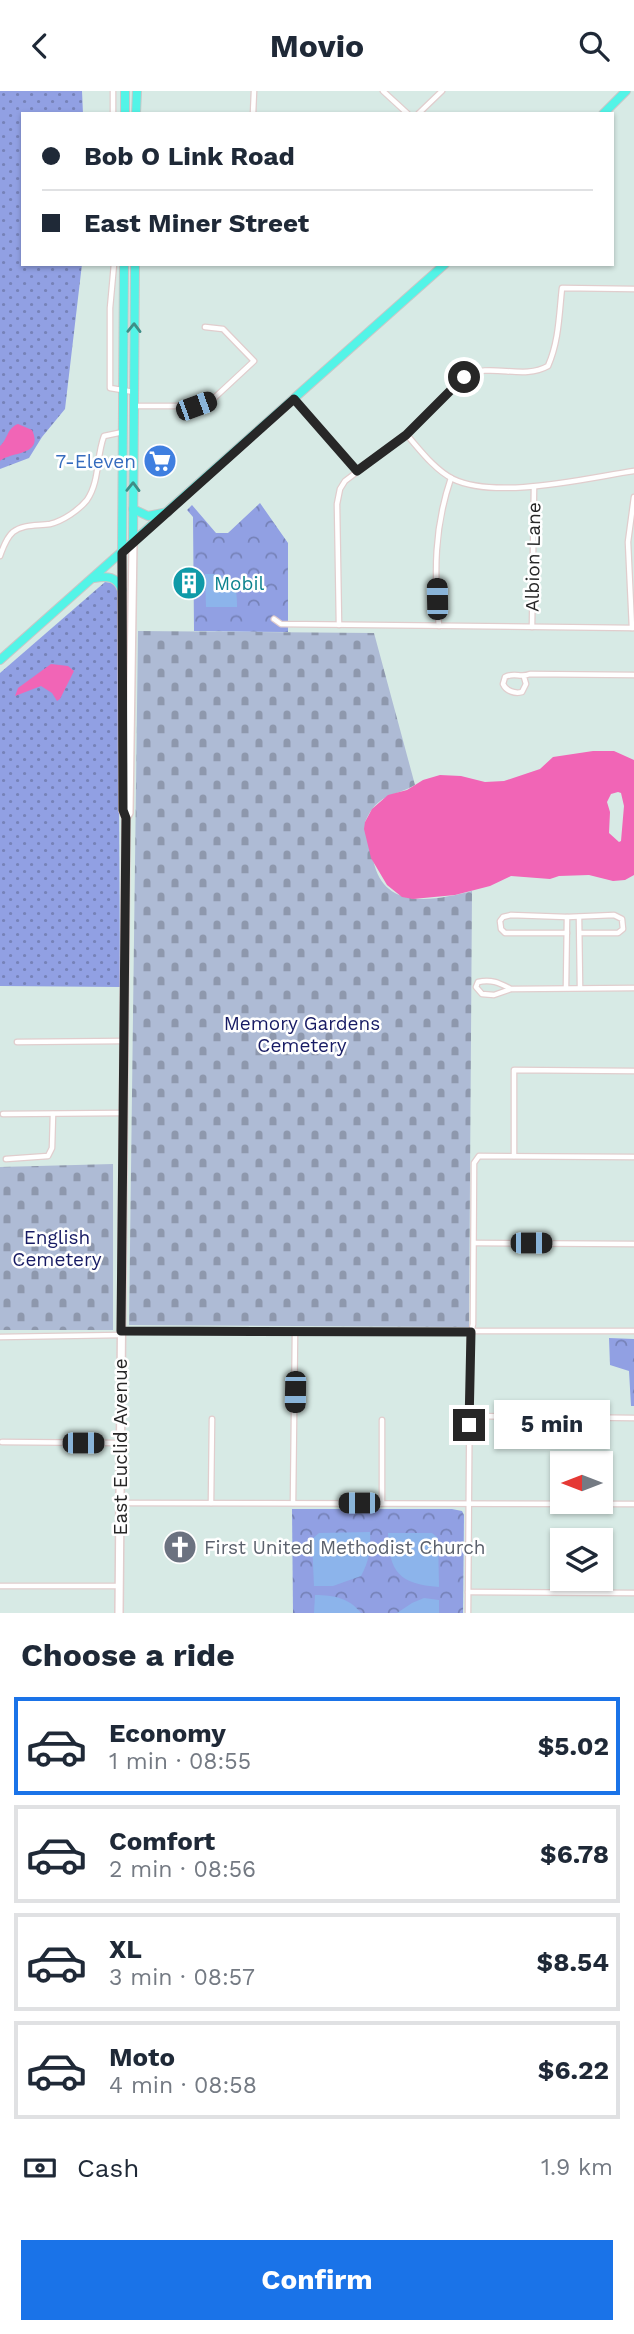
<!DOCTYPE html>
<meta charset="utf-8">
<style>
:root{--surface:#fff;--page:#f2f2f3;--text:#1f2937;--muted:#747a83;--line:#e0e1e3;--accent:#1a73e8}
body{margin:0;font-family:"Work Sans",sans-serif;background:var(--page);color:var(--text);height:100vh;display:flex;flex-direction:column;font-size:26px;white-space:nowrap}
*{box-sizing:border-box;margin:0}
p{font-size:23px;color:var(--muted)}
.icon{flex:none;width:38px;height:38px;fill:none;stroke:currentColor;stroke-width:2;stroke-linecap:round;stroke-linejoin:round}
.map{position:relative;height:1522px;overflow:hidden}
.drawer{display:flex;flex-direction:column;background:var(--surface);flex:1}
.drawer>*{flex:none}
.hud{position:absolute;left:21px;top:21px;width:593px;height:154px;border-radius:0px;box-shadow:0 2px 5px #0004;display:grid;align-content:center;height:154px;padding:0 21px;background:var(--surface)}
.needle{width:46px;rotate:270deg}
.fabs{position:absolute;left:550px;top:1360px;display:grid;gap:14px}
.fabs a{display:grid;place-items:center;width:63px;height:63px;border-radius:0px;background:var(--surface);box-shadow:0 2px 5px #0004;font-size:35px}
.end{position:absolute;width:32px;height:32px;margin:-16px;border:9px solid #272727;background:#fff;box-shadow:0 0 0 4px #fff}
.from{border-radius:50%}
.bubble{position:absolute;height:49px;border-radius:0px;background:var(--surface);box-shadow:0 2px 5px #0004;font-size:23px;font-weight:700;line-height:49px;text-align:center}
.car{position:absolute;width:21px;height:42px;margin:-21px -10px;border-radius:9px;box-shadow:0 0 5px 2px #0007;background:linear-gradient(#222 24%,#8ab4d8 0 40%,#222 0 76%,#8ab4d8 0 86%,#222 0)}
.hud b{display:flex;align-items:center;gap:24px;height:66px;font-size:26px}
.hud b+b{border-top:2px solid var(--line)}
.hud i{width:18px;height:18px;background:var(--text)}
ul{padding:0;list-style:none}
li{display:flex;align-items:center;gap:21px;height:98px;margin:0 14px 10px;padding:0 7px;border:4px solid var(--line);border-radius:0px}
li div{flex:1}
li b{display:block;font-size:26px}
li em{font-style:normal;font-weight:700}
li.selected{border-color:var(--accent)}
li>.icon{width:63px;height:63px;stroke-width:1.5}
h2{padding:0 21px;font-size:32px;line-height:84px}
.pay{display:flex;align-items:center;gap:18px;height:77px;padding:0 21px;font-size:26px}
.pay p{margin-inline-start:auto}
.button{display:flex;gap:14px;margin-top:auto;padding:14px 21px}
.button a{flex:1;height:80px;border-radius:0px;background:var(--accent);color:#fff;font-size:28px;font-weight:700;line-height:80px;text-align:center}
header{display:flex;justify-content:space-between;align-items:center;height:91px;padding:0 21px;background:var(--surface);font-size:32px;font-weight:700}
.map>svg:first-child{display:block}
.grass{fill:url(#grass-dots)}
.cemetery{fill:url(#cemetery-stones)}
.park{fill:url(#park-crowns)}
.pitch{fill:#8cb4eb}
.water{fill:#f165b6;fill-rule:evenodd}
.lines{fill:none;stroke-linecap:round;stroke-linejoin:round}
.street-casing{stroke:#e1cdcd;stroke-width:7}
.secondary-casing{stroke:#e1cdcd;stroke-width:10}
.primary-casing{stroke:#c7c7c7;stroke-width:10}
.street{stroke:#fff;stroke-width:4.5}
.secondary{stroke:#fff;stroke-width:7}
.primary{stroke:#53f4e7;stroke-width:8}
.oneway{stroke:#3d8e87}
.route{stroke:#272727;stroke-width:9}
.labels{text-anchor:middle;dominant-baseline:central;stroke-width:5;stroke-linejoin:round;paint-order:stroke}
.shop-label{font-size:19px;fill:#366cbe;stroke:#fff;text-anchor:end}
.street-label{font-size:19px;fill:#272727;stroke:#fff}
.culture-label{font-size:19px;fill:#0d838f;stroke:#fff;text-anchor:start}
.park-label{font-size:19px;fill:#171b64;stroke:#fff}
.worship-label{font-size:19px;fill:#5b616d;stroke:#fff;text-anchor:start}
</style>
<header><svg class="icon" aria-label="back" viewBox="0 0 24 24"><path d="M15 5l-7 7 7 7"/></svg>Movio<svg class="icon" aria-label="search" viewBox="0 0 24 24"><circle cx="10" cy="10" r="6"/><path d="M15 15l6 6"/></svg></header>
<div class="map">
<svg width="634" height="1522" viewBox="0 0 634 1522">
<defs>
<pattern id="grass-dots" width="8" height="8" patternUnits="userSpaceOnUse" patternTransform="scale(1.75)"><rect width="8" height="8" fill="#91a0e3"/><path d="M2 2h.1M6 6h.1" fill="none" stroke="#7682b8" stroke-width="1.8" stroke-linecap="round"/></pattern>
<pattern id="cemetery-stones" width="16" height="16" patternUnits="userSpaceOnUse" patternTransform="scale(1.75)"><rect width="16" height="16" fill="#aebbd5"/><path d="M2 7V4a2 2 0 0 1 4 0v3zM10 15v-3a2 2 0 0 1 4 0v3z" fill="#8e98ad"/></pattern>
<pattern id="park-crowns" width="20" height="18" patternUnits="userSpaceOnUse" patternTransform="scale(1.75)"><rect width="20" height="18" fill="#91a0e3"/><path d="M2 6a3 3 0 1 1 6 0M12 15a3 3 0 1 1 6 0" fill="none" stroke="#7682b8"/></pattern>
</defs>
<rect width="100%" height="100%" fill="#d7eae5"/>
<g class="grass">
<path d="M0,0H82L83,23H23V173H82L65,318L42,346L29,367L0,378Z"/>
<path d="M105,491L113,492L118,497L120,896L0,895V582Z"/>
</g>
<g class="cemetery">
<path d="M138,540L374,542L415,694C391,707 378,702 365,731C369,746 371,764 376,779C391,820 440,808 472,800L469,1236L129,1234Z"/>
<path d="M113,1073V1239H0V1076Z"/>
</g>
<g class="park">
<path d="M260,412L288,452V541L194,540L193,426L187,419L192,414L216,442H228Z"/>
<path d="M609,1247L634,1248V1315H631L629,1280L610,1274Z"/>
<path d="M292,1418H452L462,1420L464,1424L463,1522H293Z"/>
</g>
<g class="pitch">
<path d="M205,483C232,482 237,490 237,516H206Z"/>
<path d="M370,1441C371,1458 369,1470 361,1485L333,1495H314L312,1448L319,1442Z"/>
<path d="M388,1442H432L438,1447L439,1496C399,1493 389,1481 388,1442Z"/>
<path d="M315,1504C334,1504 349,1507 361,1522H314Z"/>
<path d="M424,1507L439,1509V1522H397L412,1512Z"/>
</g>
<g class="water">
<path d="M18,333L32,339C44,365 12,360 0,370V355C8,348 7,337 18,333Z"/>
<path d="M51,573L68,575L74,580L60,608L57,610L52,602L41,595L15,605L18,597Z"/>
<path d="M593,660H614L634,669V784L625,789L613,790L589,784L559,785L550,788L511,785L490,795L455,804L413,808L402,806L387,794L371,767L364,738L365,731L372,718L388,704L407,699L423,689L440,684L461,685L485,691L504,690L540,678L553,666ZM618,701L621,702L624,715L621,750L619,751L609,742L610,721L607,711L611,703Z"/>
</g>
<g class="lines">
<defs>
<g id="street">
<path d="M113,0V23"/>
<path d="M383,0L408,23"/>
<path d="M253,23L254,0"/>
<path d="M418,23L442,0"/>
<path d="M114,173L110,217V297L134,301"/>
<path d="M294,308L357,380"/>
<path d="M135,315H196L211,310L254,270L223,238L205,236"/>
<path d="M407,344C420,359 435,379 453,388C497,409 586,387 634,380"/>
<path d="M0,465C3,457 6,447 13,441C23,433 38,435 50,433C63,430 79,419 87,409C100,390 96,366 104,345L123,341"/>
<path d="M274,528L281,533L634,537"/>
<path d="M339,534L337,413L340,398L345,390L406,344L464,286C490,270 522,290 548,275C559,250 559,224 562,197L634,198"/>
<path d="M439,535C434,482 434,437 451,387"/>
<path d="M532,536L534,396"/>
<path d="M632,537L628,451L634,406"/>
<path d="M524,586L526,593L522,601C515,603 506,600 503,593L505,586C514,581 521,587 530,583L634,584"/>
<path d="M579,826L580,896"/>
<path d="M567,842H505L501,838L500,830L503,826L511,824L567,826L614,824L622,828L623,838L618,842H580"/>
<path d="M566,896L567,826"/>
<path d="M511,898C499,892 492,888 478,891L476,896L482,903L494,904L511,898L634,897"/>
<path d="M17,951L124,950"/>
<path d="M3,1023L123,1022"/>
<path d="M514,1065V979L634,980"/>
<path d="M6,1068L48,1065L52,1057L53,1023"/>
<path d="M474,1152L634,1153"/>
<path d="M122,1240H634"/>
<path d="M0,1246L121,1244"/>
<path d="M469,1325L634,1327"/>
<path d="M2,1351L120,1352"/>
<path d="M120,1412L634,1413"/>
<path d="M211,1412L212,1328"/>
<path d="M293,1412L295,1242"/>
<path d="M382,1412V1329"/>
<path d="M0,1495H119"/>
<path d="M468,1501L634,1502"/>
<path d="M468,1522L470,1248L473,1233L474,1072L479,1065L634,1066"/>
</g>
<g id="secondary">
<path d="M126,727L129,722L133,452"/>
<path d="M119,1522L126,727L123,719L122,462"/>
</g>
<g id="primary">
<path d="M125,23V0"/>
<path d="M136,23L137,0"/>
<path d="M603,23L626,0"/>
<path d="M133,418L148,425L168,421"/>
<path d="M133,452L135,173"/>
<path d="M122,462L124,173"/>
<path d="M94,487C107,485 117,485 122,499"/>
<path d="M0,569L445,173"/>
</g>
</defs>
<use href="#street" class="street-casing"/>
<use href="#secondary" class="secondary-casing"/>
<use href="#primary" class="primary-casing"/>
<use href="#street" class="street"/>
<use href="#secondary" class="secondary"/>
<use href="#primary" class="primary"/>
</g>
<defs><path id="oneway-chevron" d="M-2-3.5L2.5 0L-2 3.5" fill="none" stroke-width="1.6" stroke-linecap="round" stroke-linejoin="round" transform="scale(1.75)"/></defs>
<g class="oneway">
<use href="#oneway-chevron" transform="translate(134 237) rotate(-89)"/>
<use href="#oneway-chevron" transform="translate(133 396) rotate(-89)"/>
</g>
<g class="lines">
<path class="route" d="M464,286L406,344L357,380L294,308L122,462L123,719L126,727L121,1240L471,1241L469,1334"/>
</g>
<defs>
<symbol id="supermarket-disc" viewBox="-11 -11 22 22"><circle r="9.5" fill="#3f7fe0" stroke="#fff"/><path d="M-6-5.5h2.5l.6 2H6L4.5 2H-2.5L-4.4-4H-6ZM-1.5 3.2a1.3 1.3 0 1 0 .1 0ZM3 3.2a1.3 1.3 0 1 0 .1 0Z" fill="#fff"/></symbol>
<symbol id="building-disc" viewBox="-11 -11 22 22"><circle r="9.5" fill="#0f9aa8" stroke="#fff"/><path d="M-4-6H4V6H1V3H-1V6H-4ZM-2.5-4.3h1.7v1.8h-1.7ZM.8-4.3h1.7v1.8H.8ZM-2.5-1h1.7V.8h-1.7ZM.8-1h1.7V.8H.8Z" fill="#fff"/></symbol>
<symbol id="church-disc" viewBox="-11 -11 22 22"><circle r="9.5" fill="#6b7280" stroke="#fff"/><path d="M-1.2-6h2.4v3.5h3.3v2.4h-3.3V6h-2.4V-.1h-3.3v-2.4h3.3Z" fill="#fff"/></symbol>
</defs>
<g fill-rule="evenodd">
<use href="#supermarket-disc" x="141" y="351" width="38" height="38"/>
<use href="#building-disc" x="170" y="473" width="38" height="38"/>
<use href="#church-disc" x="161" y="1437" width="38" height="38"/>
</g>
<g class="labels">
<g class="shop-label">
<text x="136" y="370">7-Eleven</text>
</g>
<g class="street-label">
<text transform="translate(533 466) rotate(-89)">Albion Lane</text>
<text transform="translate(120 1356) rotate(-90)">East Euclid Avenue</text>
</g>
<g class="culture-label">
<text x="214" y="492">Mobil</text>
</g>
<g class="park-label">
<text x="302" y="932">Memory Gardens<tspan x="302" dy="22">Cemetery</tspan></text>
<text x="57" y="1146">English<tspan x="57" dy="22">Cemetery</tspan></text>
</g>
<g class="worship-label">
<text x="204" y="1456">First United Methodist Church</text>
</g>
</g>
</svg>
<div class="fabs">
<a><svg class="needle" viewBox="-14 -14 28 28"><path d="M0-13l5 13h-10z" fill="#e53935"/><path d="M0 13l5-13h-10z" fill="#747a83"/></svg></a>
<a><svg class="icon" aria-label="layers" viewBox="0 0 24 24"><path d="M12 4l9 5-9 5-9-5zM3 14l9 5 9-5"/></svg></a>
</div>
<i class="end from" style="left:464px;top:286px"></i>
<i class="end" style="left:469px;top:1334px"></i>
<div class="bubble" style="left:494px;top:1309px;width:116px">5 min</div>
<i class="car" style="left:196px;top:315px;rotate:70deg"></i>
<i class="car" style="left:437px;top:508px;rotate:359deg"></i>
<i class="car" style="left:531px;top:1152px;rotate:90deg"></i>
<i class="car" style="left:295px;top:1301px;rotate:181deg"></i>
<i class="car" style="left:83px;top:1352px;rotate:90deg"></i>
<i class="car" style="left:359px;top:1412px;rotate:270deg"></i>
<div class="hud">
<b><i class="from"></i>Bob O Link Road</b>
<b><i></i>East Miner Street</b>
</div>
</div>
<section class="drawer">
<h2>Choose a ride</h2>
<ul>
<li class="selected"><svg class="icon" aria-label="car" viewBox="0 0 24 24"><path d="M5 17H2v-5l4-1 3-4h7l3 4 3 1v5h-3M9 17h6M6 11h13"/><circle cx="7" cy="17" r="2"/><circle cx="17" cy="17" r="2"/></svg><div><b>Economy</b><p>1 min · 08:55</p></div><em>$5.02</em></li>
<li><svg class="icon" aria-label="car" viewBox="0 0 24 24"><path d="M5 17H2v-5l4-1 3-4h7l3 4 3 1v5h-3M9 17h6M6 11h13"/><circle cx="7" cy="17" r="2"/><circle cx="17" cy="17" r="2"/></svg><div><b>Comfort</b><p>2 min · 08:56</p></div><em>$6.78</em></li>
<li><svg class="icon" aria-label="car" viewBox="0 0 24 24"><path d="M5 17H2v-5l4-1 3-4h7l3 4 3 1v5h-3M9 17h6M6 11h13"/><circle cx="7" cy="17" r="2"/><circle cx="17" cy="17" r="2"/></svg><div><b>XL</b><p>3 min · 08:57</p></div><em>$8.54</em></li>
<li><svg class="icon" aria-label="car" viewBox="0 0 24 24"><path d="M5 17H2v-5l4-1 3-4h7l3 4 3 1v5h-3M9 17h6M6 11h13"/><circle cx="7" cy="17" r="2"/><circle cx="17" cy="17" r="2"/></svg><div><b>Moto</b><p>4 min · 08:58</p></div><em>$6.22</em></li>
</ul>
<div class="pay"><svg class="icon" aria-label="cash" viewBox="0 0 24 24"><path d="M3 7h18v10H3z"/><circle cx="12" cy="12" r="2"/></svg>Cash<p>1.9 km</p></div>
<div class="button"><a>Confirm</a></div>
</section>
